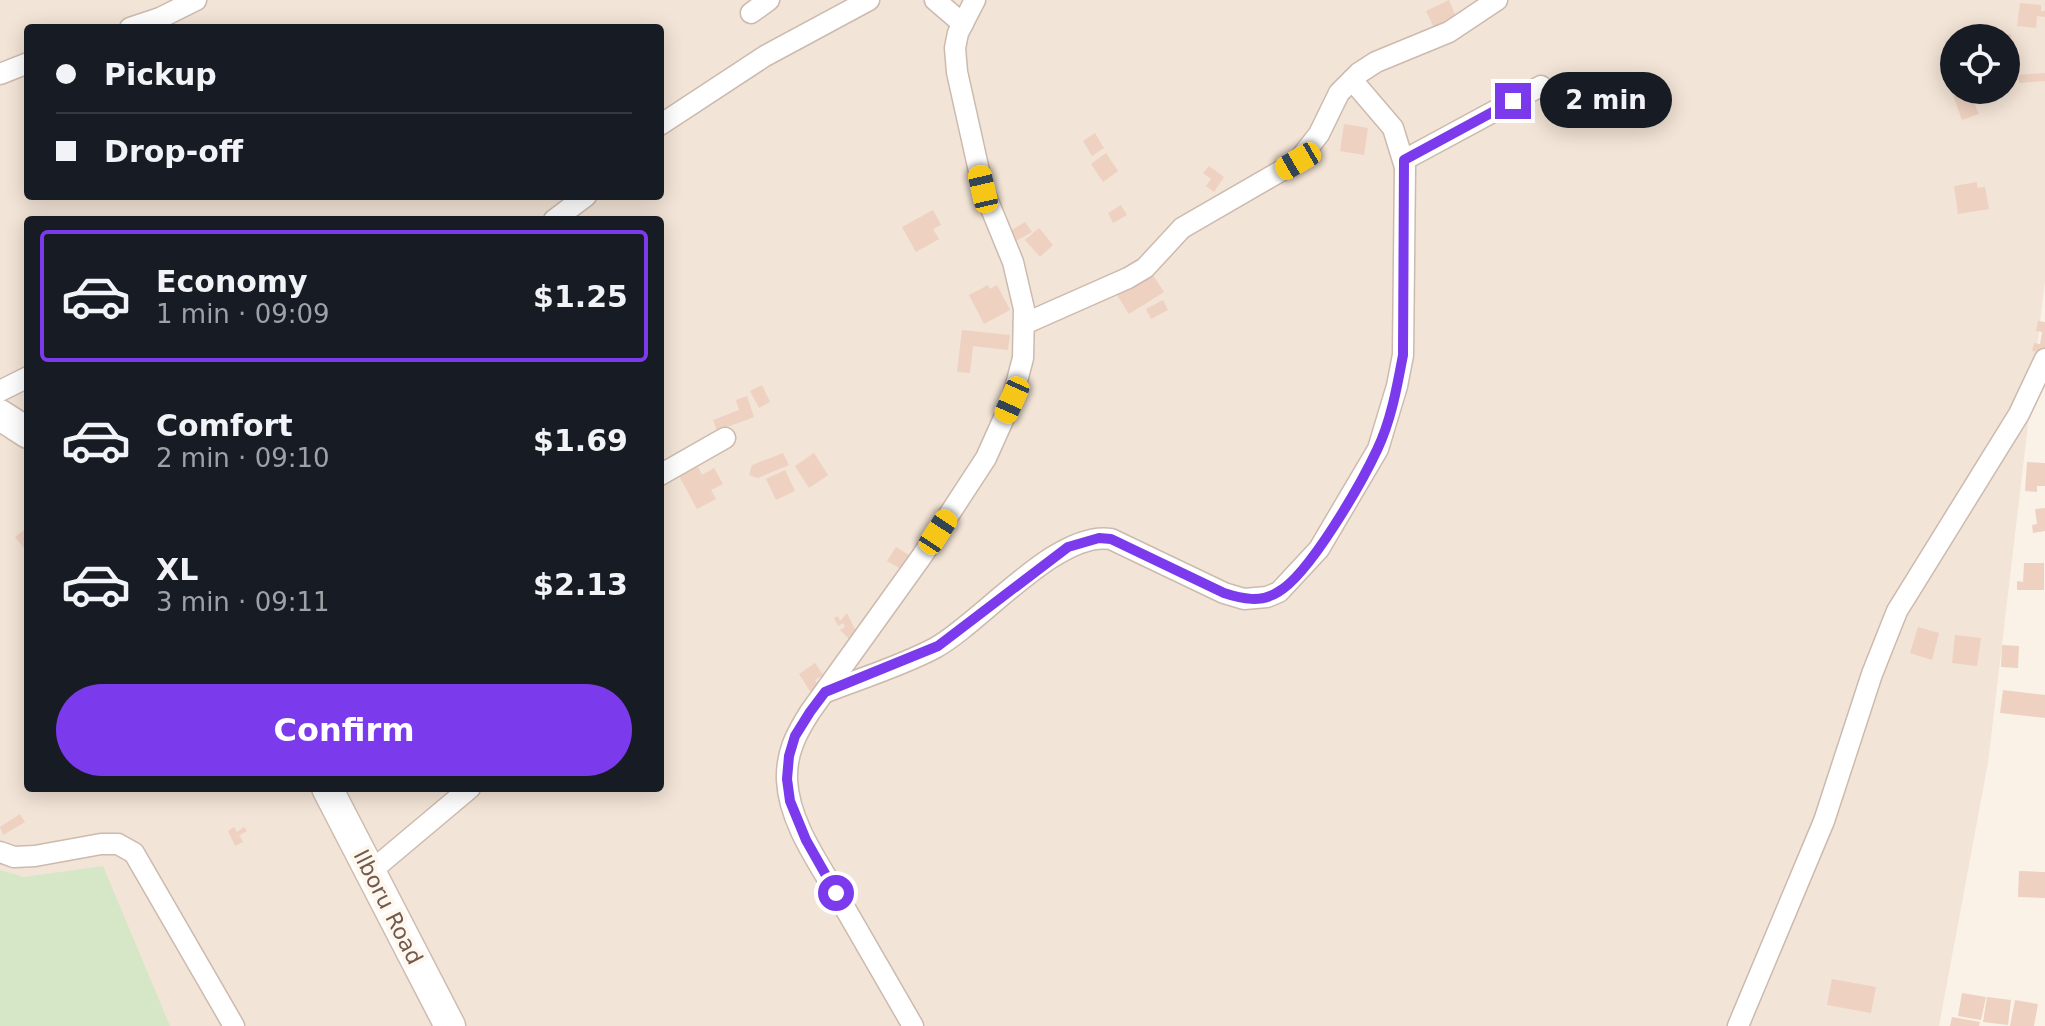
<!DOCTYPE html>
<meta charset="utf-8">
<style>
:root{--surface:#171b24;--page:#242831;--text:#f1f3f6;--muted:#9ea1a6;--line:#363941;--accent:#7c3aed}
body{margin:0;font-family:"DejaVu Sans",sans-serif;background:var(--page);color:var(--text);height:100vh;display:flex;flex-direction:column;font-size:30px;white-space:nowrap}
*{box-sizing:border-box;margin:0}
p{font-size:26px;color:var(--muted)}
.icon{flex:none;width:44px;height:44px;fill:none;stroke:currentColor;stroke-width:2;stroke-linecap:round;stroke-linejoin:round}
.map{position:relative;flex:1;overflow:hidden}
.panel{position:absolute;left:24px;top:216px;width:640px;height:576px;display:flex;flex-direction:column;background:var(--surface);border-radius:8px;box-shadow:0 4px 20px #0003}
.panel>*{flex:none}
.guide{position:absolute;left:24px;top:24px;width:640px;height:176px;border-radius:8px;box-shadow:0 4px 20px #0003;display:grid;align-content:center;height:176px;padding:0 32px;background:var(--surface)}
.fabs{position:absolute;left:1940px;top:24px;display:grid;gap:16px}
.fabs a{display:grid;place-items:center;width:80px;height:80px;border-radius:50%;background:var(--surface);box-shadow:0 4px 20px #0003;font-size:40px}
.end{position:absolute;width:36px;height:36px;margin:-18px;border:10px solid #7c3aed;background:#fff;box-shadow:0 0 0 4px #fff}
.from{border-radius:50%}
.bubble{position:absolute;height:56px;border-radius:28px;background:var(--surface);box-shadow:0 4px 20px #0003;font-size:26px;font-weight:600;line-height:56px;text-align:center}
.car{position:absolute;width:24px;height:48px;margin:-24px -12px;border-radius:10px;box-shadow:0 0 6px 2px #0007;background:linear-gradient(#f5c518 24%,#345 0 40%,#f5c518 0 76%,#345 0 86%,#f5c518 0)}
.guide b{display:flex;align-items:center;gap:28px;height:76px;font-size:30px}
.guide b+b{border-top:2px solid var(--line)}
.guide i{width:20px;height:20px;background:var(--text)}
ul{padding:14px 0 0;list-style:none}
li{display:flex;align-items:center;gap:24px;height:132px;margin:0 16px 12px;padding:0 16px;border:4px solid transparent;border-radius:8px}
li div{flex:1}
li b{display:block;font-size:30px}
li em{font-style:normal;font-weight:600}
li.active{border-color:var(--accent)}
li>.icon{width:72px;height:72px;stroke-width:1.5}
.action{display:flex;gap:16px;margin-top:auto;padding:16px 32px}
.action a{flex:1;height:92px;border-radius:48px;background:var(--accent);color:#fff;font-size:32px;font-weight:600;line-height:92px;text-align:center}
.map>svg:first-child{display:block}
.residential{fill:#f2e4d6;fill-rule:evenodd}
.green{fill:#d6e7c7}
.building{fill:#eed1c1}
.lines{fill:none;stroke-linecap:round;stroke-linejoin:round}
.street-casing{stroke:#ccbaae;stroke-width:23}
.secondary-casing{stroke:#d0bcaf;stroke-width:33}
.street{stroke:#fff;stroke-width:20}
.secondary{stroke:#fff;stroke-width:30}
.route{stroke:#7c3aed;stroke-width:10}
.labels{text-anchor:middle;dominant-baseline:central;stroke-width:8;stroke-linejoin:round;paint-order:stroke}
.street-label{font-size:22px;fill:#73594d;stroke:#fef7ed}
</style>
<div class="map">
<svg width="2045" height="1026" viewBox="0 0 2045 1026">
<rect width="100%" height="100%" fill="#fbf2e7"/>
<path class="residential" d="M0,0H2045V281L1988,763L1939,1026H0ZM28,28H660V196H28ZM1954,38H2006V90H1954ZM28,220H660V788H28Z"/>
<path class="green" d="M103,866L170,1026H0V870L24,877Z"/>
<g class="building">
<path d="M1449,0L1457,19L1435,30L1426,11Z"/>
<path d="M2020,3L2041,5V11H2045V17L2037,16L2036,28L2017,26Z"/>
<path d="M2011,34L2015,63L2006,64V38L1998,36Z"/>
<path d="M2045,73V81L2019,83L2018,75Z"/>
<path d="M1957,90H1969L1979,114L1962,120L1952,92Z"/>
<path d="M1344,124L1368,128L1364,155L1340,151Z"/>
<path d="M1095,133L1104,148L1092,156L1083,141Z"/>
<path d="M1106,153L1118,171L1103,182L1091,164Z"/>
<path d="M1209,166L1224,177L1214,192L1206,186L1211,179L1203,173Z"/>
<path d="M1977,182V188L1985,187L1989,209L1958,214L1954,186Z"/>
<path d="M1121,205L1127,215L1113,223L1108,213Z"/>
<path d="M933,210L941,225L933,229L939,239L916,252L902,227Z"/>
<path d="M1025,222L1032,232L1016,241L1010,231Z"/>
<path d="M1039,228L1053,245L1040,257L1025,240Z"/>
<path d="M1151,272L1164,292L1129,314L1117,295Z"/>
<path d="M988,285L990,289L997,285L1010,310L984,324L969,295Z"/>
<path d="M1163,300L1168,310L1151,319L1146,309Z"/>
<path d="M2038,321L2045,322V353L2032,351L2034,343L2040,344L2042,332L2036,331Z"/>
<path d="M962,330L1010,335L1008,350L973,346L970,373L957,372Z"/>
<path d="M762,385L770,402L759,408L750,391Z"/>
<path d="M747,396L754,417L717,431L713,420L739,410L736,400Z"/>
<path d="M783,453L789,465L758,478L749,475L752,465Z"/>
<path d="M814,453L828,475L809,488L795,466Z"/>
<path d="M2027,462L2045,463V486H2037V492L2025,491Z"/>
<path d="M698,467L702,475L714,468L723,484L711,490L716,499L697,509L679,476Z"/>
<path d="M785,470L795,491L776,500L766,479Z"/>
<path d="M2045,508V531L2033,533L2032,525L2037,524L2035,509Z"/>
<path d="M28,527V553L15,537Z"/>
<path d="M896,547L909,555L901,569L887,561Z"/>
<path d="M2024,563H2044V590H2017V581L2023,582Z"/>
<path d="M847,613L857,634L849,639L840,630L845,627L843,623L838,626L834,618L838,616L840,621Z"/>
<path d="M1918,627L1939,633L1932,660L1910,653Z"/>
<path d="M1955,635L1981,638L1977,666L1952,663Z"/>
<path d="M2002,645L2019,646L2018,668L2001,667Z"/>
<path d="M815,663L823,675L815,680L820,688L811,693L799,674Z"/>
<path d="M2003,690L2045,695V718L2000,713Z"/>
<path d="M20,814L25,822L3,835L0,827Z"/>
<path d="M234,827L237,832L244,827L247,831L235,838L240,836L243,842L235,846L228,831Z"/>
<path d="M2019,871L2045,872V898L2018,897Z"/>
<path d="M1832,979L1876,987L1871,1013L1827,1005Z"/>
<path d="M1962,993L1986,997L1981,1020L1958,1016Z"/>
<path d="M1987,997L2011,1000L2008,1025L1983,1022Z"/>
<path d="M2015,1000L2038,1004L2034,1026H2010Z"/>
<path d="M1952,1017L1980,1022L1979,1026H1950Z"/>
</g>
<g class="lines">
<defs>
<g id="street">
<path d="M935,0L963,24"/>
<path d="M751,13L769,0"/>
<path d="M130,28L160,18L196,0"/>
<path d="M0,74L28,63"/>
<path d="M660,125L765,56L869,0"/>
<path d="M1404,160L1541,86"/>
<path d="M554,220L586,196"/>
<path d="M1024,324L1128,278L1145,268L1182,228L1298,161L1319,134L1339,93L1359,73L1376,62L1449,32L1497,0"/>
<path d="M0,391L28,377"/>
<path d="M660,475L725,438"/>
<path d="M826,692C862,678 901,666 935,648C982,622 1057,530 1111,539L1224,593L1244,599L1267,597L1279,592L1319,549L1378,449L1397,386L1403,355L1405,167L1393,128L1352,80"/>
<path d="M0,852L14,857L35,856L101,844H118L134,853L234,1026"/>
<path d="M370,872L470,788"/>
<path d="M913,1026C889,985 866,944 842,903C821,866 789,824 787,780C786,753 796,734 810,712L922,556L986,458L1012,400L1023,358L1024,309L1013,262L983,189L957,72L955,48L958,33L975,0"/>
<path d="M1738,1026L1824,821L1872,674L1897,611L2019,414L2045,359"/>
</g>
<g id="secondary">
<path d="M0,415L28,433"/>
<path d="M327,788L450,1026"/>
</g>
</defs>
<use href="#street" class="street-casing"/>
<use href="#secondary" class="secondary-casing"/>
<use href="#street" class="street"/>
<use href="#secondary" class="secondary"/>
</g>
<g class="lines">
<path class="route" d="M836,893L806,840L790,801L787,779L789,756L795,736L810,712L825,692L938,646L1068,547L1099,538L1111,539L1224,593C1242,599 1261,603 1278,592C1309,575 1361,484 1377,450C1391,421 1397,387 1403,355L1404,160L1513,101"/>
</g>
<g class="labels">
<g class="street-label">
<text transform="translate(388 907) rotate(63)">Ilboru Road</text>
</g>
</g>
</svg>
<div class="fabs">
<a><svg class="icon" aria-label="locate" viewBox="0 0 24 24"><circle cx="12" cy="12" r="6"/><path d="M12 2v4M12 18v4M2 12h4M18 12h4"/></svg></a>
</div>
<i class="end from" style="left:836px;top:893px"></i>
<i class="end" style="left:1513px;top:101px"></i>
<div class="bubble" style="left:1540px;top:72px;width:132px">2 min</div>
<i class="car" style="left:1298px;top:161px;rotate:240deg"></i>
<i class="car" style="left:983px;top:189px;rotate:347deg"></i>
<i class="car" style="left:1012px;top:400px;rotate:204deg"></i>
<i class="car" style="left:938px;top:532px;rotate:33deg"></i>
<div class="guide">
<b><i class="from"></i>Pickup</b>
<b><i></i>Drop-off</b>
</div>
<section class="panel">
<ul>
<li class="active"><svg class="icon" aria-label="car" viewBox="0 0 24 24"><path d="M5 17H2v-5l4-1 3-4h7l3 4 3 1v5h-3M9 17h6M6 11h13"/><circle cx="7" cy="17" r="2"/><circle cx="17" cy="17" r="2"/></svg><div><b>Economy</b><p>1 min · 09:09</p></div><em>$1.25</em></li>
<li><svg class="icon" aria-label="car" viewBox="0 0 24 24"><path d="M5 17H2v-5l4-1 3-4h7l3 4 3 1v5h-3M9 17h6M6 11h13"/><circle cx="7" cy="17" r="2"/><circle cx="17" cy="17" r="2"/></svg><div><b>Comfort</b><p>2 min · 09:10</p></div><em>$1.69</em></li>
<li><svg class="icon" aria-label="car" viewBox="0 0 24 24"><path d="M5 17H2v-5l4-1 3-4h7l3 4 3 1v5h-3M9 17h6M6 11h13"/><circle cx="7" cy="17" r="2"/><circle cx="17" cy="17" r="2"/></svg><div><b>XL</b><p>3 min · 09:11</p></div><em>$2.13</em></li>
</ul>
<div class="action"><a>Confirm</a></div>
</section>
</div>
